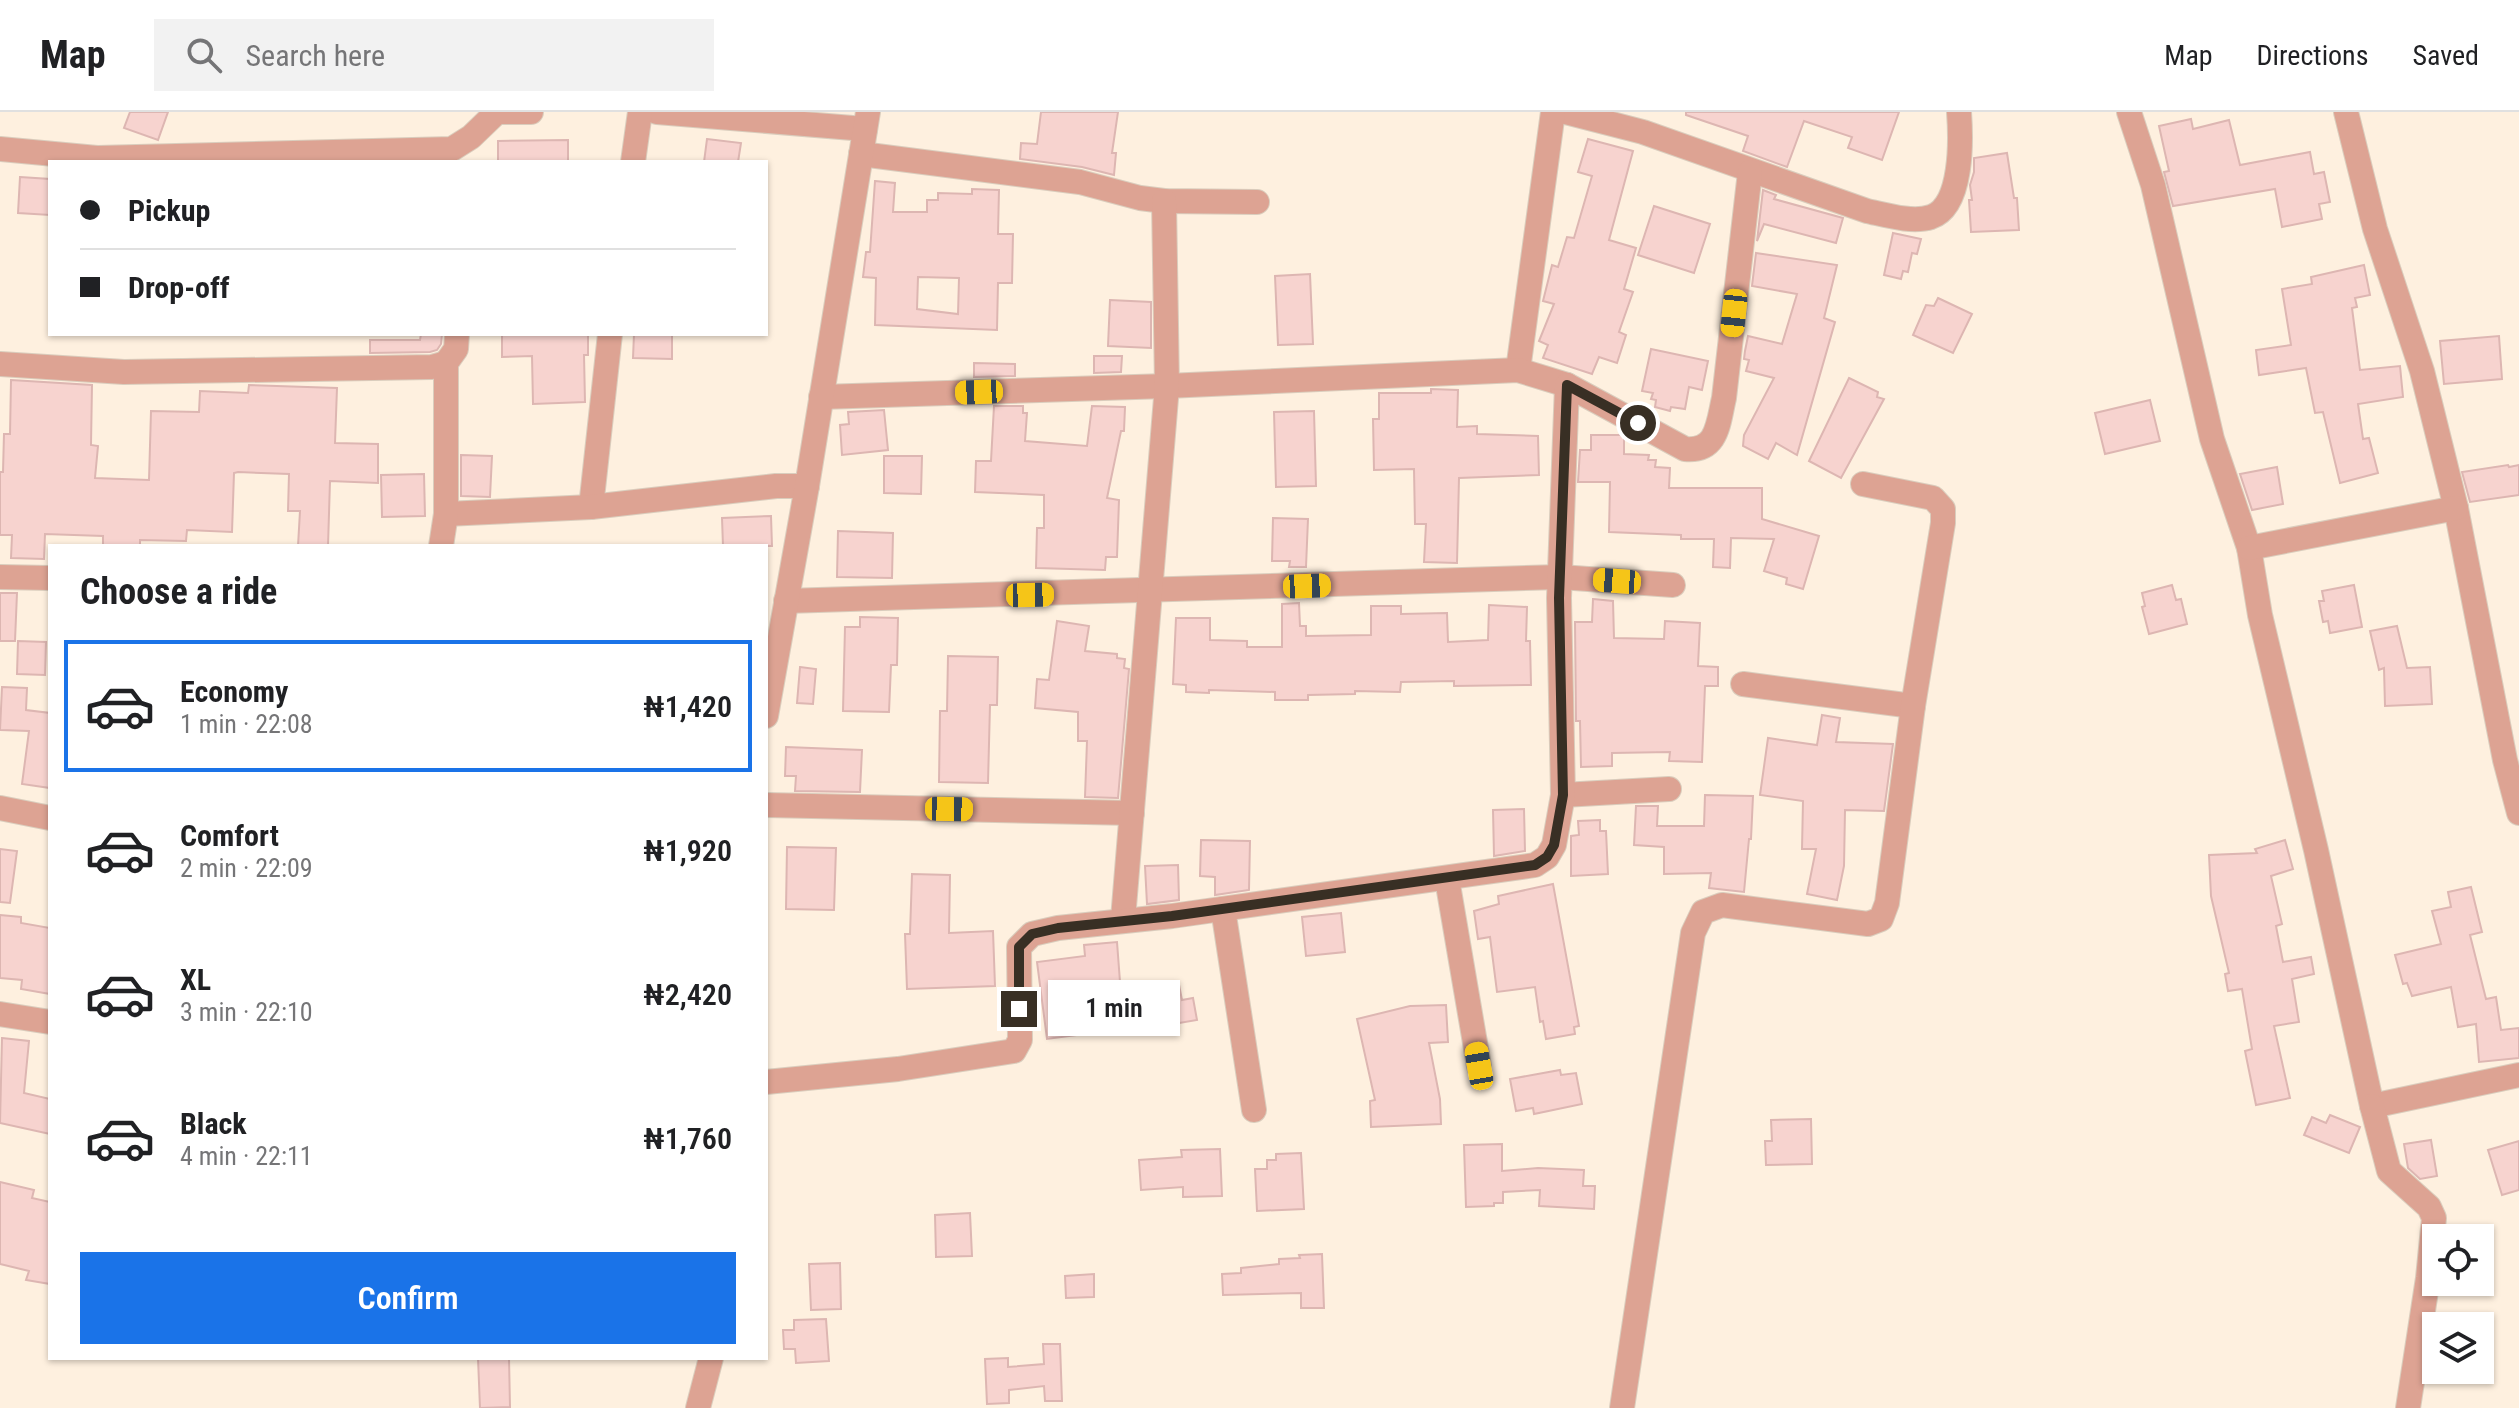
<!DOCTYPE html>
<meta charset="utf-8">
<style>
:root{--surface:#fff;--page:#f2f2f2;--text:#202124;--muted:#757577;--line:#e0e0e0;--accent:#1a73e8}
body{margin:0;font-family:"Roboto Condensed",sans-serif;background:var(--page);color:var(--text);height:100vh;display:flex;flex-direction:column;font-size:30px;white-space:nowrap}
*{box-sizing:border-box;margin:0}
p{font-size:26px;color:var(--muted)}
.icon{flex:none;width:44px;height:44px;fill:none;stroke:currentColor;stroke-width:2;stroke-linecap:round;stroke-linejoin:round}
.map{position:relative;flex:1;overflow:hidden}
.details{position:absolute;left:48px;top:432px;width:720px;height:816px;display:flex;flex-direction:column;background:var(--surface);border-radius:0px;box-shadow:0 2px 6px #0004}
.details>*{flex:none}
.guide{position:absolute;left:48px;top:48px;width:720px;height:176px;border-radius:0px;box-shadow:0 2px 6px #0004;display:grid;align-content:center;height:176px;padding:0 32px;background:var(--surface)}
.controls{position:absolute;left:2422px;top:1112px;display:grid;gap:16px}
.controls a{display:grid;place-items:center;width:72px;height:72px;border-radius:0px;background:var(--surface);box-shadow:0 2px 6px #0004;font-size:40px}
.end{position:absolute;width:36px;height:36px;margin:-18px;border:10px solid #382f24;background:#fff;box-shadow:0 0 0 4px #fff}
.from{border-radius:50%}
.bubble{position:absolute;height:56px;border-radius:0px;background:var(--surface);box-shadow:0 2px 6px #0004;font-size:26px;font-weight:600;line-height:56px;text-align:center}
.car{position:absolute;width:24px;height:48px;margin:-24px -12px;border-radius:10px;box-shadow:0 0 6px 2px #0007;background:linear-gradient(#f5c518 24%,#345 0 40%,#f5c518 0 76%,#345 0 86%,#f5c518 0)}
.guide b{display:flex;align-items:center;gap:28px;height:76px;font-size:30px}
.guide b+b{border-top:2px solid var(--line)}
.guide i{width:20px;height:20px;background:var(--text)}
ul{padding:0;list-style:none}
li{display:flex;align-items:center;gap:24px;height:132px;margin:0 16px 12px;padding:0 16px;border:4px solid transparent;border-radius:0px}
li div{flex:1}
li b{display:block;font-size:30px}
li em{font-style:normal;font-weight:600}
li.active{border-color:var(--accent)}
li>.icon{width:72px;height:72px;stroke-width:1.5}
h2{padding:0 32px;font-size:36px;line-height:96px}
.button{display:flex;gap:16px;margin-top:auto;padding:16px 32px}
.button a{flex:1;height:92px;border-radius:0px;background:var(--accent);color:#fff;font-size:32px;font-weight:600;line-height:92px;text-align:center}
header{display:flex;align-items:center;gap:48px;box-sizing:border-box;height:112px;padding:0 40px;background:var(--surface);border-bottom:2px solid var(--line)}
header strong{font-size:38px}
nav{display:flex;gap:44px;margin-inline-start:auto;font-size:28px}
.search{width:560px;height:72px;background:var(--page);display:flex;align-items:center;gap:20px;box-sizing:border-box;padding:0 28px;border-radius:0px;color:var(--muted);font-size:30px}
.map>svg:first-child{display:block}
.building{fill:#f7d3cf;stroke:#ddb6b2;stroke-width:2;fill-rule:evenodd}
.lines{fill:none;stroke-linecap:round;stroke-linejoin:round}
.minor-casing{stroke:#dacdbd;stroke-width:26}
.minor{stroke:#dda393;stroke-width:24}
.route{stroke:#382f24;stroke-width:10}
</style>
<header>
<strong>Map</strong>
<div class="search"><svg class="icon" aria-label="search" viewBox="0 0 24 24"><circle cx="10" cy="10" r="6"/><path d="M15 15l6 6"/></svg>Search here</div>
<nav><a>Map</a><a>Directions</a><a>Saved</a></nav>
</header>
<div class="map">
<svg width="2519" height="1296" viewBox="0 0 2519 1296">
<rect width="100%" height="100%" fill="#fef0df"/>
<g class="building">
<path d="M130,0H168L158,28L124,16Z"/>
<path d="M1041,0H1118L1112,41H1116L1114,63L1082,55L1020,47L1021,31L1037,32Z"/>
<path d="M1686,0H1899L1882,48L1848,36L1852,25L1804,9L1787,55L1743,39L1748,24L1686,3Z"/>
<path d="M2191,7L2193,17L2229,8L2240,53L2310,40L2314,62L2324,60L2330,90L2319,92L2322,107L2282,115L2275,77L2173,94L2164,60L2169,59L2159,14Z"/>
<path d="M707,27L741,31L738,50H704Z"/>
<path d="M1588,27L1633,39L1609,128L1636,136L1624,177L1633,180L1619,220L1626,223L1617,251L1599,245L1592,262L1543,246L1548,233L1539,229L1554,192L1543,189L1552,153L1558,155L1567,125L1574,126L1592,64L1578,60Z"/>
<path d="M568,28V50H498V29Z"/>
<path d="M2007,41L2014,86H2017L2019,118L1971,120L1969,88H1972L1970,73L1974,60V46Z"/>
<path d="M20,65L50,67V103L18,101Z"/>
<path d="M875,69L895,71L893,100H927V88H938V81L972,82V77L999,78L998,122H1013L1012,171H998L997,218L875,213L876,166L863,165L866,140H870ZM918,165L959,166L958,202L917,197Z"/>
<path d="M1763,78L1776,83L1774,87L1843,106L1836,131L1764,112L1757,129Z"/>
<path d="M1654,94L1710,112L1694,161L1638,143Z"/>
<path d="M1893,121L1921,127L1917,142L1912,141L1908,160L1903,159L1901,167L1884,163Z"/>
<path d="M1756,141L1837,153L1824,206L1835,210L1797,343L1776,331L1768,347L1743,334L1744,323L1774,266L1746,259L1749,248L1744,247L1745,239L1748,224L1782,232L1797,182L1752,174Z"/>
<path d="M2364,153L2370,183L2355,186L2357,195L2352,196L2360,258L2400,254L2403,285L2358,292L2363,327L2369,326L2378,361L2340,371L2323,300L2315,301L2306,256L2259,263L2256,238L2291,233L2282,177L2312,172L2311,165Z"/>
<path d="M1310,162L1313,232L1278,233L1275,164Z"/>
<path d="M1938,186L1972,202L1953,241L1913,223L1926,193L1934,194Z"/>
<path d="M1110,188L1151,190V236L1108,234Z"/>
<path d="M421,222H442L441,232L437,238L430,240L370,241V228H420Z"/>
<path d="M502,222H588V243H584L585,290L533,292L532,244L502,245Z"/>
<path d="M634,222H672V247L633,246Z"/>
<path d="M2499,224L2502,267L2444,272L2440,229Z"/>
<path d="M1651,237L1708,249L1702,278L1689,275L1685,297L1671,295L1670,299L1655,295L1656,288L1651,287L1653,281L1642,279Z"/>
<path d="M1094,244H1122L1121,260L1094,261Z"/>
<path d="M974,251L1015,252V264L974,265Z"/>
<path d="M1849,266L1878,280L1877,285L1884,287L1841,366L1809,349Z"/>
<path d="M11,268L92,273L91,333L98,334L95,366L149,368L151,299L199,300L200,279L248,281L249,273L337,276L335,331L378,332V371L330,369L328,434H298L300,399H288L289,362L238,360L234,361L232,420L187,418L186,429L140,428V434H103V424L45,422L44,447L11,446L12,423H0V360H3L4,322H10Z"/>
<path d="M1431,277L1458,278L1457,315L1477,314V322L1538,324L1539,363L1459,366L1457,451L1424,450L1426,412H1415L1414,357L1374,358L1373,307H1379V281H1431Z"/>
<path d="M2150,288L2160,329L2105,342L2095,301Z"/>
<path d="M994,294H1023V301H1027L1025,329L1087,334L1092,294L1125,295L1124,319H1121L1107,386L1119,388L1117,445H1106L1105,458L1036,456L1037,416H1044V383L975,380L976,349H991Z"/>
<path d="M884,298L888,338L842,343L840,313L849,312L848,300Z"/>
<path d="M1314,299L1316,374L1276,375L1274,300Z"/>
<path d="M1591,323H1624V342L1649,343L1648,348H1656L1655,355L1670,356L1669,376H1762V407L1819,424L1803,477L1786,472L1787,466L1764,459L1774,427L1731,426L1730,456L1713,455L1714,427H1681V423L1609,420L1610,370H1578L1580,338H1591Z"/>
<path d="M461,343L492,344L490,385L461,384Z"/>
<path d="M884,344H922L921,382L884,381Z"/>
<path d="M2508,353L2509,355L2519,353V383L2470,390L2462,360Z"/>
<path d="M2277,355L2283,392L2252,398L2240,362Z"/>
<path d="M424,362L425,404L382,405L381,363Z"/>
<path d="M771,404L772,434H723L722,406Z"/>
<path d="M1273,406L1308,407L1306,455H1289L1290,449H1272Z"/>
<path d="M838,419L893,421L892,466L837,465Z"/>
<path d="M2172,473L2176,488L2181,487L2187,512L2149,522L2142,495L2145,494L2142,481Z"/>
<path d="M2354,473L2362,515L2330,521L2328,509L2323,510L2319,489H2324L2322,479Z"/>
<path d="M0,481H17L15,529H0Z"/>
<path d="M1593,487L1613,489L1614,526L1664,527L1665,509L1700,511L1698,554L1718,555V574H1705L1702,650L1669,649L1670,640L1612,641V654L1581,655L1580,609H1576L1575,510H1592Z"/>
<path d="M1299,491L1300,514H1306V524L1371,523V494H1401V502L1447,501L1448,530L1488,528L1489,493L1527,495L1526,529H1530L1531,573L1454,574V569L1401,570L1400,580L1355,579V582L1308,583V588H1275V580L1209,578V581L1186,580V573L1173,572L1176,506H1210V528L1247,529V535H1282V492Z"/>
<path d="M860,505L898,506L897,553H891L889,600L843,599L845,515H860Z"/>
<path d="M1057,509L1089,514L1085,539L1117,542V546L1125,547L1124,556L1129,557L1118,686L1085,685L1087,629H1078V600L1035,596L1037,567L1049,568Z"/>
<path d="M2397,514L2407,556L2430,555L2432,592L2385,594L2384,556L2379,558L2370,519Z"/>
<path d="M18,529L46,530L45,563L17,562Z"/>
<path d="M948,544L998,545L997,593H990L988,671L939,670L940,599H947Z"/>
<path d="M800,555L816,557L813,592L797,591Z"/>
<path d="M2,575L27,576L26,598L50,601V676L22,672L29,619L0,618Z"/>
<path d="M1822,603L1840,606L1836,630L1893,632L1884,699L1845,698L1844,754L1837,788L1807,782L1816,737H1802L1803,689L1760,683L1768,626L1817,633Z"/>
<path d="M786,635L862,638L860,680L795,679L796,664H785Z"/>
<path d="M1705,683L1753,684L1751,727H1749L1744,780L1709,776L1711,761L1664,762V735L1634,733L1636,694H1658L1657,714H1704Z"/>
<path d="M1524,697L1525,739L1494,744L1493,698Z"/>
<path d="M1600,708V719H1606L1608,762L1571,764V724L1579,723L1578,709Z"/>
<path d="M1201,728L1250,729L1249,778L1215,783V765L1200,764Z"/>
<path d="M2285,728L2293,757L2271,764L2282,812L2276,814L2283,850L2311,845L2314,862L2292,867L2299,910L2274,914L2290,986L2256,993L2245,939L2252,937L2242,877L2228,879L2225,862L2229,861L2211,784L2209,743L2257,741L2255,737Z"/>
<path d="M787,735L836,736L834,798L786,797Z"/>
<path d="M0,737L17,739L10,791L0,790Z"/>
<path d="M1178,753L1179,788L1147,792L1145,754Z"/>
<path d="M912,762L950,763L949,821L993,819L995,874L907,877L905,822H910Z"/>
<path d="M1553,772L1579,914L1574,915L1575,922L1546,927L1543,909L1540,910L1535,875L1497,880L1490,825L1478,827L1474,799L1499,792L1498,784Z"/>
<path d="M2471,775L2482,820L2470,823L2486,887L2496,885L2501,918L2519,916V946L2479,950L2476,912L2458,915L2451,875L2412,884L2407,871L2403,872L2395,843L2441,832L2432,799L2451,795L2448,780Z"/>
<path d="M1341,801L1345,840L1306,844L1302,805Z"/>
<path d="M0,803L21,805V811L50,816V882L21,877L22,868L0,866Z"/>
<path d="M1117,830L1121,883L1179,873L1182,888L1193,886L1197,908L1138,918V915L1047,927L1037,850L1085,844L1084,833Z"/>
<path d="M1446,893L1448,930L1429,931L1440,987L1441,1012L1371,1015L1370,989L1375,988L1357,907L1410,894Z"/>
<path d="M2,926L29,929L24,981L50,987V1022L0,1011Z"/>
<path d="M1560,958L1561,963L1576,961L1582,992L1534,1002L1533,996L1516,999L1510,967Z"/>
<path d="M2330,1003L2360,1015L2349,1041L2304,1023L2312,1005L2326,1011Z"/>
<path d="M1811,1007L1812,1052L1766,1053L1765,1029H1772L1771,1008Z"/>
<path d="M2431,1028L2437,1064L2420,1067L2408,1056L2404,1032Z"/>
<path d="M2519,1029V1078L2502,1083L2488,1038Z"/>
<path d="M1502,1032V1059L1538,1056L1584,1058L1583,1074H1595L1594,1097L1539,1094L1540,1078L1503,1080V1091H1494V1094L1466,1095L1464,1033Z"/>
<path d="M1220,1037L1222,1084L1183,1085V1075L1141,1078L1139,1048L1182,1045L1181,1038Z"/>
<path d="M1301,1041L1304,1097L1257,1099L1255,1057H1267V1048H1276V1042Z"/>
<path d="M0,1070L34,1078L32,1086L50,1090V1172L26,1168L29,1159L0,1152Z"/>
<path d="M970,1101L972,1144L936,1145L935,1103Z"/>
<path d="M1322,1142L1324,1196H1301V1181L1223,1183L1222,1162L1241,1161V1156L1279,1152V1147L1300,1146L1299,1143Z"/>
<path d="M840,1151L841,1197L811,1198L809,1152Z"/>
<path d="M1094,1162V1185L1066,1186L1065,1164Z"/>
<path d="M826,1207L829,1249L796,1251L795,1237H784L783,1218H794V1208Z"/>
<path d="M1043,1232H1060L1062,1289H1045L1044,1274L1009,1278V1291L987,1292L985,1247L1008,1246V1255L1044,1252Z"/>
<path d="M478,1246H509L510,1295L480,1296Z"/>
</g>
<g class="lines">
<defs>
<g id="minor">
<path d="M657,0L865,17"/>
<path d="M1565,0L1643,20L1867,99C1886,103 1912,111 1931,105C1963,94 1961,27 1959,0"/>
<path d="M2129,0L2153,73L2212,327L2249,436L2260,503L2316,738L2372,994L2519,963"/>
<path d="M2346,0L2375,117L2422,259L2456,396L2505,648L2519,701"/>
<path d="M0,37L97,46L452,37L471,25L497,0H531"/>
<path d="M861,42L1080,70L1140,86L1164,89L1257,90"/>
<path d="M633,50L640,0"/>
<path d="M0,252L124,260L432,255L446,251"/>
<path d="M1518,258L1553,0"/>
<path d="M821,285L1167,274L1518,258L1567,273L1685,337C1718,340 1718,311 1724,286L1750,60"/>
<path d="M591,395L610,222"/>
<path d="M446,402L591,395L776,374H807"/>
<path d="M441,434L446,402V251L456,237L457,222"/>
<path d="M2249,436L2456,396"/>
<path d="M0,465L50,466"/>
<path d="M786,489L1560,465L1673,473"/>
<path d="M1743,572L1913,594"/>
<path d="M766,604L807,374L868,0"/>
<path d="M1563,683L1669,677"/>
<path d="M766,693L1132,701"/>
<path d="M0,696L50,706"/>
<path d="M1447,767L1479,954"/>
<path d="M1223,797L1254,998"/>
<path d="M1123,807L1167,274L1164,89"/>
<path d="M0,902L50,910"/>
<path d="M766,970L898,957L1014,939L1020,928L1019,835L1032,822L1058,816L1172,804L1535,753L1547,745L1554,733L1563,683L1559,486L1567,273"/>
<path d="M2372,994L2389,1059L2429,1095L2434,1106L2428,1166L2408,1296"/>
<path d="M698,1296L711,1246"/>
<path d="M1622,1296L1693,821L1703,800L1722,793L1868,812L1881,807L1887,791L1913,594L1943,411V397L1933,386L1863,372"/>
</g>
</defs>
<use href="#minor" class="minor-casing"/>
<use href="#minor" class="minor"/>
</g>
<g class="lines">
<path class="route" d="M1019,897V835L1032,822L1058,816L1172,804L1535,753L1547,745L1554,733L1563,683L1559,486L1567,273L1638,311"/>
</g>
</svg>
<div class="controls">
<a><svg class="icon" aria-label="locate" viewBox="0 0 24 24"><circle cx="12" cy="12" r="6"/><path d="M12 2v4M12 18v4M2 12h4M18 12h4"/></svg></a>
<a><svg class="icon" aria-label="layers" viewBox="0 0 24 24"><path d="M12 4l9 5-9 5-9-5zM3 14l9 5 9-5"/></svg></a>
</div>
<i class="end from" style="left:1638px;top:311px"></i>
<i class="end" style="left:1019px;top:897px"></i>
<div class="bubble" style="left:1048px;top:868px;width:132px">1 min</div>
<i class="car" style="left:1734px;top:201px;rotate:186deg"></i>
<i class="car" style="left:979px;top:280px;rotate:268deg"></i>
<i class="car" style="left:1617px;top:469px;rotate:274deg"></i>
<i class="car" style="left:1307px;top:474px;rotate:88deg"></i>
<i class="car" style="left:1030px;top:483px;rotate:89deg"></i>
<i class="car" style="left:949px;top:697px;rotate:91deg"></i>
<i class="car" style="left:1479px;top:954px;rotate:350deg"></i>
<div class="guide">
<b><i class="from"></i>Pickup</b>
<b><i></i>Drop-off</b>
</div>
<section class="details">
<h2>Choose a ride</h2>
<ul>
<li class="active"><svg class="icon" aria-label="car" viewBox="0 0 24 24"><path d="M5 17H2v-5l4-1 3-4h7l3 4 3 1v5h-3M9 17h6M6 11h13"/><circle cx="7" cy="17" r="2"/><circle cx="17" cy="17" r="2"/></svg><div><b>Economy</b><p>1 min · 22:08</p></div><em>₦1,420</em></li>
<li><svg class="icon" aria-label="car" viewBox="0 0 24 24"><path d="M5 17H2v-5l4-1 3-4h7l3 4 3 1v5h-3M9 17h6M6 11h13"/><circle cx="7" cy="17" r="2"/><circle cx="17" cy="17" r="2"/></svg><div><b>Comfort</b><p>2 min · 22:09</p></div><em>₦1,920</em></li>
<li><svg class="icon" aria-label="car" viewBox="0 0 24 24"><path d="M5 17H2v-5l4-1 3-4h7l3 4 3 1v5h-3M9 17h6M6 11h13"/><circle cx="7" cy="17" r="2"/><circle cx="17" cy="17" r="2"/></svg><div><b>XL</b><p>3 min · 22:10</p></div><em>₦2,420</em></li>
<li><svg class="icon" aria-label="car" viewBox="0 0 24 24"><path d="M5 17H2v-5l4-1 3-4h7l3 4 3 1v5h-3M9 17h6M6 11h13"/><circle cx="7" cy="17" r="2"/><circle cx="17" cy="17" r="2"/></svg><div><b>Black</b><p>4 min · 22:11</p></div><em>₦1,760</em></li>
</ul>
<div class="button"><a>Confirm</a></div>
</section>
</div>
